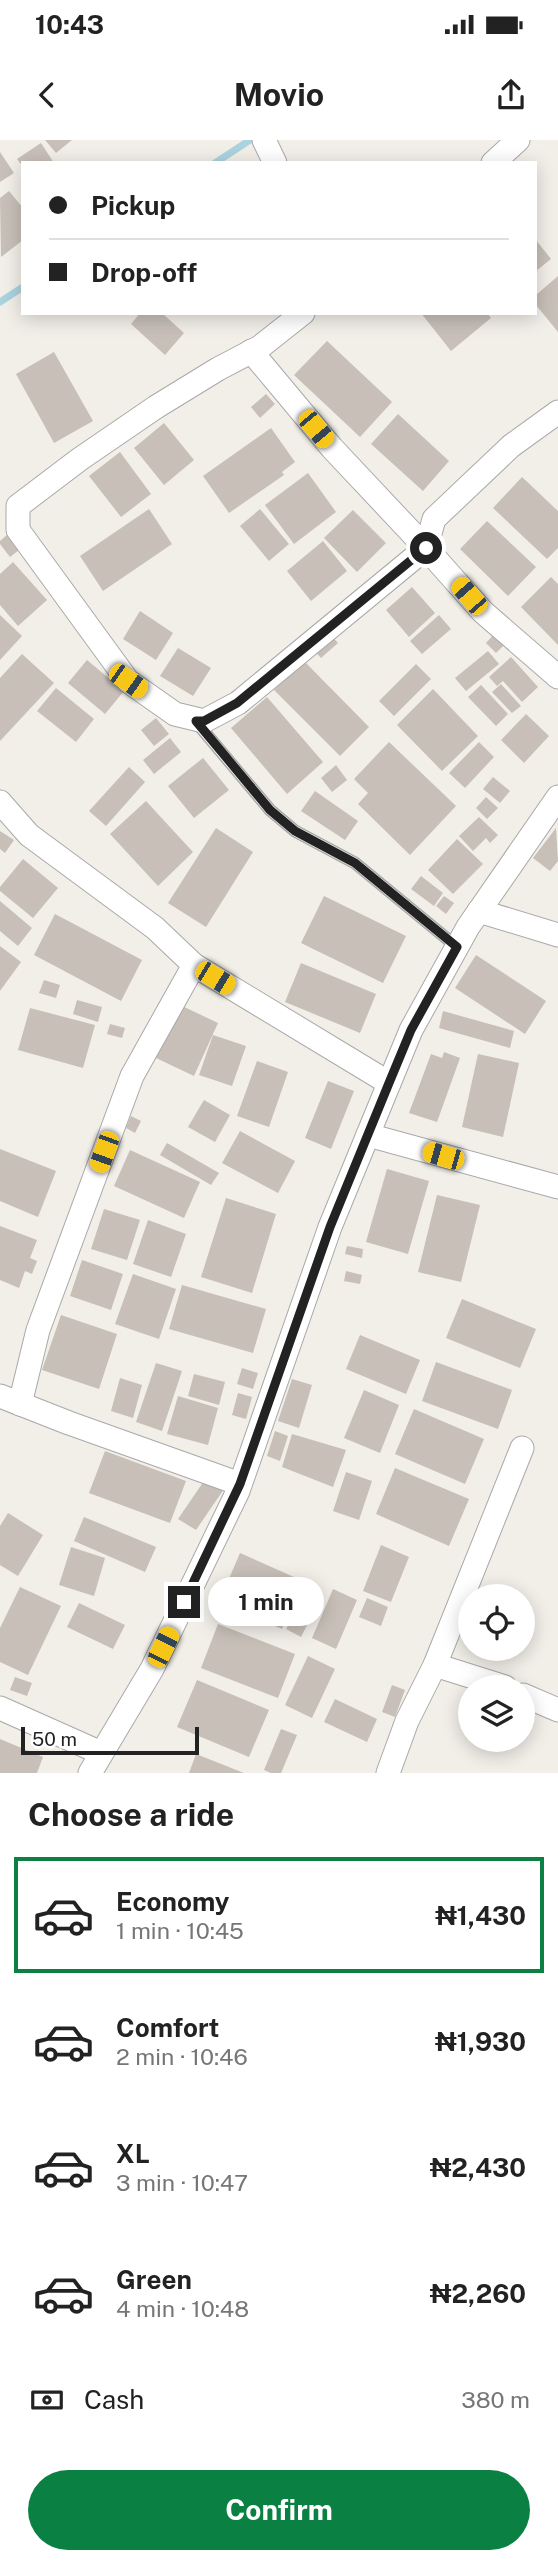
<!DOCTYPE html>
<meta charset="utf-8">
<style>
:root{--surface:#fff;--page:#f2f2f2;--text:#222;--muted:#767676;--line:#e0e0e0;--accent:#0b8043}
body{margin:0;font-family:"Public Sans",sans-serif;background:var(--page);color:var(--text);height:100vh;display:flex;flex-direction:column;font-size:26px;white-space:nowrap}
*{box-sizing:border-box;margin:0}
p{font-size:23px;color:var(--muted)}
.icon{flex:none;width:38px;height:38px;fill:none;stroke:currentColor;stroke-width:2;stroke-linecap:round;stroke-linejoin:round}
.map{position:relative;height:1633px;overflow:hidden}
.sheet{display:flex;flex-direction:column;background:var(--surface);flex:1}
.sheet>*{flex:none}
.guide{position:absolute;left:21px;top:21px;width:516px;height:154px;border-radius:0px;box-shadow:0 4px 18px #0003;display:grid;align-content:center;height:154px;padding:0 28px;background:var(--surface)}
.buttons{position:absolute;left:458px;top:1444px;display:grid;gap:14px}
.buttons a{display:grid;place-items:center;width:77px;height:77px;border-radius:50%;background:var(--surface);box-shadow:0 4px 18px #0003;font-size:35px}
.scale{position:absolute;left:21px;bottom:18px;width:178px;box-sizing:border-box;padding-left:7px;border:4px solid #222;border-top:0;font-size:19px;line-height:24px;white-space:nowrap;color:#222;-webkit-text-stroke:5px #fff;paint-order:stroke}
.end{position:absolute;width:32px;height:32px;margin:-16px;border:9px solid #222;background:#fff;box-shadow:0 0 0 4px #fff}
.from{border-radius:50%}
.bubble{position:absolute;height:49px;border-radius:24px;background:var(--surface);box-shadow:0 4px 18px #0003;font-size:23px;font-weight:700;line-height:49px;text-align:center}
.car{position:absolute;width:21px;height:42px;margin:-21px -10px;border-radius:9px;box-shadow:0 0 5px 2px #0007;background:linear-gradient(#f5c518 24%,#345 0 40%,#f5c518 0 76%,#345 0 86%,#f5c518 0)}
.guide b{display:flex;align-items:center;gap:24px;height:66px;font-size:26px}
.guide b+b{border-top:2px solid var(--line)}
.guide i{width:18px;height:18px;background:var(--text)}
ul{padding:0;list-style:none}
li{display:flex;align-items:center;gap:21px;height:116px;margin:0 14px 10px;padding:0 14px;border:4px solid transparent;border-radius:0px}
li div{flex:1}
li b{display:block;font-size:26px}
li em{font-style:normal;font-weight:700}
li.selected{border-color:var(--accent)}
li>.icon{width:63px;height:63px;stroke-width:1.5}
h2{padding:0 28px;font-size:32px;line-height:84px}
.pay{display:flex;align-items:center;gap:18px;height:77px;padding:0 28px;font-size:26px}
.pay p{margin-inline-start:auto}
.action{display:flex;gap:14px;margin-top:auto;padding:14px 28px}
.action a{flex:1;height:80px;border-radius:42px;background:var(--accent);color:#fff;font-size:28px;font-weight:700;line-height:80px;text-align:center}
.status{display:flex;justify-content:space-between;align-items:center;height:49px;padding:0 35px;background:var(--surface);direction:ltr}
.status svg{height:19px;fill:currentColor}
header{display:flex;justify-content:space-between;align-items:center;height:91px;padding:0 28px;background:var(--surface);font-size:32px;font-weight:700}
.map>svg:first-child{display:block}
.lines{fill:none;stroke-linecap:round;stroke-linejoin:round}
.stream{stroke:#aad3df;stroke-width:7}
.building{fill:#c7bfb8}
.lane-casing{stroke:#a9a9a9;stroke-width:13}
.street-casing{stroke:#a9a9a9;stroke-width:25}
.lane{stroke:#fff;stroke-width:10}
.street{stroke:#fff;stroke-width:23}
.route{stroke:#222;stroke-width:9}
</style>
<div class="status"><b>10:43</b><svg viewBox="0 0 49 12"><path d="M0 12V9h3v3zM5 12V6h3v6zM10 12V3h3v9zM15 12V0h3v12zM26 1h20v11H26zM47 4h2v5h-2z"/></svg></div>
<header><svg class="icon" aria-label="back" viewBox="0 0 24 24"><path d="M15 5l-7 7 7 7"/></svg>Movio<svg class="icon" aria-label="share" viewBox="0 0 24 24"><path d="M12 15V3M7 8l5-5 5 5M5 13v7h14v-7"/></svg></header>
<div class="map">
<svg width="558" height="1633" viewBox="0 0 558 1633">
<rect width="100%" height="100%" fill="#f2efe9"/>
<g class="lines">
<g class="stream">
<path d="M215,23L250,0"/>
<path d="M0,162L23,147"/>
</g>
</g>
<g class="building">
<path d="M45,0H72L56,13Z"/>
<path d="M41,3L54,23H23V27L17,19Z"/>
<path d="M0,12L14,33L0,42Z"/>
<path d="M9,51L23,68V100L1,117L0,58Z"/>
<path d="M536,100L551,119L536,131Z"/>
<path d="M558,136V192L536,165V155Z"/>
<path d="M140,173H162L184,193L165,215L131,184Z"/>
<path d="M421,173H487L491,178L451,211Z"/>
<path d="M327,201L392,262L360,297L294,235Z"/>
<path d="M54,212L93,281L54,303L16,234Z"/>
<path d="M266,254L275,264L260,278L251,267Z"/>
<path d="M398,274L449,321L423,351L371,304Z"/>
<path d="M164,283L194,320L164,345L134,308Z"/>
<path d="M271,288L295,322L282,332L284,335L229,373L203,336Z"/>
<path d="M120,312L151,354L121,377L89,336Z"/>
<path d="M308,333L336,372L294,404L265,365Z"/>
<path d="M522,337L558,371V408L547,419L493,368Z"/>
<path d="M149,369L172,404L103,451L80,416Z"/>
<path d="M260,369L289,404L269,421L240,386Z"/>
<path d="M353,370L386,403L357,432L324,398Z"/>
<path d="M487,381L536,427L508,456L460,409Z"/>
<path d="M7,395L19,410L10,417L0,404V401Z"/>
<path d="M323,401L347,431L311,461L287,431Z"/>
<path d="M13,422L47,460L18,486L0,465V434Z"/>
<path d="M551,437L558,444V505L521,467Z"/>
<path d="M412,447L435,473L409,497L386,470Z"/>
<path d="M140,471L173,493L156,520L123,499Z"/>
<path d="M0,475L22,496L0,520Z"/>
<path d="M439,475L451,489L422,514L410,501Z"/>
<path d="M329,493L338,503L321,518L312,508Z"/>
<path d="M495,493L505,504L496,513L486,503Z"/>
<path d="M178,508L211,528L193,556L160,536Z"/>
<path d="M488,511L499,524L466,551L455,538Z"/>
<path d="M22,514L54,543L0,601V538Z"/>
<path d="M511,517L538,547L522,562L503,541L497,546L489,537Z"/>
<path d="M87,520L124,551L105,574L68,543Z"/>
<path d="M303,520L369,587L340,616L274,550Z"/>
<path d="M416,524L431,539L394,576L379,561Z"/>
<path d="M501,544L521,566L512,573L492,552Z"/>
<path d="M481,545L508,574L496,586L468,557Z"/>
<path d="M56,548L94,579L76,602L37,571Z"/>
<path d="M433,549L478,596L442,631L397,585Z"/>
<path d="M267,557L323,622L287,654L231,588Z"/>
<path d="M526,574L549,596L524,623L501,600Z"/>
<path d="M156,578L169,594L154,606L141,590Z"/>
<path d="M170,598L181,612L154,634L143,620Z"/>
<path d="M389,602L456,666L410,715L358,664L368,653L354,639Z"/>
<path d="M479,602L494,617L465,648L449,633Z"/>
<path d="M203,618L229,650L194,678L168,646Z"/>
<path d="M336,625L347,640L332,652L321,638Z"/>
<path d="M129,627L145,642L106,686L89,671Z"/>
<path d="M493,637L510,651L500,663L483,649Z"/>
<path d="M315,651L358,681L345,700L301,671Z"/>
<path d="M486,657L498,668L487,679L476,668Z"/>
<path d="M146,661L193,712L158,746L110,694Z"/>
<path d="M479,677L498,695L490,703L486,698L473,711L459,696Z"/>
<path d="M216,688L253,712L206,787L168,763Z"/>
<path d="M556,688L558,721L550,731L533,718Z"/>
<path d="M0,691L14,700L5,713L0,709Z"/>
<path d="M457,699L483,724L453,754L428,730Z"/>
<path d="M23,719L58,748L33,778L0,751V747Z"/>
<path d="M421,736L443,753L434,766L411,749Z"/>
<path d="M324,756L406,796L383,843L301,803Z"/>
<path d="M444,756L454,763L446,774L436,766Z"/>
<path d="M0,761L32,788L18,806L0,791Z"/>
<path d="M55,774L142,820L121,861L34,815Z"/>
<path d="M0,806L21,822L0,851Z"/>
<path d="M476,815L546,861L525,894L455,848Z"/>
<path d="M301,823L376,854L360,893L285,862Z"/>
<path d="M44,840L60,845L56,858L39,853Z"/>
<path d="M77,860L102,867L98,882L73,874Z"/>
<path d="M180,865L218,883L194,936L156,918Z"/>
<path d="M30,868L95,885L83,928L18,910Z"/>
<path d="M443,871L514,891L510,908L439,888Z"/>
<path d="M110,884L125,888L122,898L107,894Z"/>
<path d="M213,895L246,906L232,946L199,935Z"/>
<path d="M444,912L460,918L437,982L409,973L431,914L442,918Z"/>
<path d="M478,914L519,923L503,997L462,987Z"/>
<path d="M257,921L288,932L269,987L237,976Z"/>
<path d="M328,941L354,951L331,1009L305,998Z"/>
<path d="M204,960L230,975L215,1002L188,987Z"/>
<path d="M131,976L141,981L135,993L126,988Z"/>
<path d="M240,991L295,1021L278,1053L222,1023Z"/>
<path d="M167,1003L219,1033L211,1045L160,1015Z"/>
<path d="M0,1009L56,1031L38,1077L0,1061Z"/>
<path d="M130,1010L200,1042L184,1078L114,1046Z"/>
<path d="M387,1029L429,1041L408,1114L366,1102Z"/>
<path d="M437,1055L480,1065L461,1142L418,1132Z"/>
<path d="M226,1058L276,1074L252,1153L201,1137Z"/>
<path d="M104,1069L140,1080L127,1120L91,1109Z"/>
<path d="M148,1080L186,1094L171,1137L133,1124Z"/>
<path d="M0,1086L37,1100L30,1118L37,1121L32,1134L25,1131L19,1148L0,1140Z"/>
<path d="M347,1106L363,1109L362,1118L345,1114Z"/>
<path d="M82,1120L123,1134L111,1170L70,1156Z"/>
<path d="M346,1131L362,1135L360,1144L344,1141Z"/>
<path d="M133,1134L176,1149L159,1199L115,1184Z"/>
<path d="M182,1145L266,1169L253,1213L169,1189Z"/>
<path d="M462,1159L536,1189L520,1228L446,1198Z"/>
<path d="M61,1175L117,1194L99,1249L42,1230Z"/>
<path d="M360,1195L420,1220L406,1254L346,1229Z"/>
<path d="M436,1222L512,1250L498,1289L422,1261Z"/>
<path d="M156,1223L182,1231L162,1291L136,1282Z"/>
<path d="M242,1228L258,1233L253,1249L237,1244Z"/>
<path d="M194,1234L225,1242L219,1265L188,1256Z"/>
<path d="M120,1238L142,1245L133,1278L111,1271Z"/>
<path d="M292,1239L312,1245L299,1288L278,1281Z"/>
<path d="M364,1250L399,1265L380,1313L344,1298Z"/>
<path d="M238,1253L252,1257L246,1279L232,1275Z"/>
<path d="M178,1256L218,1268L208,1305L167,1294Z"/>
<path d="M414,1269L484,1299L465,1344L395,1314Z"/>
<path d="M275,1291L288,1296L280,1321L267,1316Z"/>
<path d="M292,1294L346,1310L333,1347L282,1327Z"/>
<path d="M105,1311L186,1341L170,1383L89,1353Z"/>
<path d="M395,1328L469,1359L449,1406L376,1374Z"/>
<path d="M346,1332L372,1341L359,1380L333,1371Z"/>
<path d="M206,1338L224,1349L196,1390L178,1379Z"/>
<path d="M8,1373L43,1395L18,1436L0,1425V1386Z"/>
<path d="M84,1377L156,1407L145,1432L74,1401Z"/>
<path d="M381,1405L409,1417L391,1462L363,1451Z"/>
<path d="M71,1407L105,1418L94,1456L59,1445Z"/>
<path d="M240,1413L303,1441L282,1489L219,1462Z"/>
<path d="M309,1446L323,1454L301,1497L286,1489Z"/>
<path d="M20,1447L61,1466L28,1535L0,1522V1488Z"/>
<path d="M333,1449L357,1460L336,1509L312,1498Z"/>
<path d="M367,1458L388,1467L381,1486L359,1477Z"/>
<path d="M79,1463L125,1485L113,1509L67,1487Z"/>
<path d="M218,1484L295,1514L278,1558L201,1528Z"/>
<path d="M308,1516L335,1529L312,1578L285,1565Z"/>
<path d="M15,1537L32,1543L27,1556L10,1550Z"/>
<path d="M197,1540L269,1570L249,1617L177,1587Z"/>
<path d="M392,1545L405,1550L395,1577L382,1572Z"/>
<path d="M335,1559L377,1579L367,1602L324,1582Z"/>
<path d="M281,1589L297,1595L281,1633H271L264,1630Z"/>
<path d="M0,1599L43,1617L37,1633H0Z"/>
<path d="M196,1614L244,1633H189Z"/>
</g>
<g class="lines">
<defs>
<path id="lane" d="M197,583L270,670L295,691L355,723L457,807"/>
<g id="street">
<path d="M264,0L275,23"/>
<path d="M493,23L518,0"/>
<path d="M303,173L260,207L218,229L156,267L80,319L18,366V390L128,541L175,574L204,581L238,563L426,408L434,379L511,306L558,272"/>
<path d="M251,211L332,308L426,408L483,472L558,537"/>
<path d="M0,662L29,695L155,788L194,825L389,943"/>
<path d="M479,771L558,795"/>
<path d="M368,995L558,1047"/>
<path d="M0,1256L69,1283L240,1344"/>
<path d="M20,1264L38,1190L132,936L194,825"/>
<path d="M435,1525L505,1547"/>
<path d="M523,1555L558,1570"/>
<path d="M0,1568L101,1613"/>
<path d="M90,1633L152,1529L238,1351L330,1087L411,890L468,787L558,657"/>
<path d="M388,1633L407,1581L435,1525L522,1308"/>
</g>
</defs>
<use href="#lane" class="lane-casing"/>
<use href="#street" class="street-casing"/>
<use href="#lane" class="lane"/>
<use href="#street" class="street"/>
</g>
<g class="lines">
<path class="route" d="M184,1462L240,1344L330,1087L389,943L411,890L457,807L355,723L295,691L270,670L196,581H204L237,563L426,408"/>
</g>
</svg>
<div class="buttons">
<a><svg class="icon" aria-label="locate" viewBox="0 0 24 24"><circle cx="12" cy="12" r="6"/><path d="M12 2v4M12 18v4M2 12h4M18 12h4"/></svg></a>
<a><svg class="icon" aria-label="layers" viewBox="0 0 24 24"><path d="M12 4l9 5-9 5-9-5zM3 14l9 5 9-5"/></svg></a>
</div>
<div class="scale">50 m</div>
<i class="end from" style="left:426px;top:408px"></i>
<i class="end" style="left:184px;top:1462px"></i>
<div class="bubble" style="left:208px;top:1437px;width:116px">1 min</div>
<i class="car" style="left:316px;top:289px;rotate:140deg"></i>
<i class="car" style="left:469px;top:456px;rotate:319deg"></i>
<i class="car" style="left:128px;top:541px;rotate:125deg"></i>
<i class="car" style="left:215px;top:838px;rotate:121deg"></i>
<i class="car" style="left:104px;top:1012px;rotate:200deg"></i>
<i class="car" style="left:443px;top:1016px;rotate:286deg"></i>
<i class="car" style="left:163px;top:1507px;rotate:26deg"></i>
<div class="guide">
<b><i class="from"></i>Pickup</b>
<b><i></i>Drop-off</b>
</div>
</div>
<section class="sheet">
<h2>Choose a ride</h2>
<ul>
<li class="selected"><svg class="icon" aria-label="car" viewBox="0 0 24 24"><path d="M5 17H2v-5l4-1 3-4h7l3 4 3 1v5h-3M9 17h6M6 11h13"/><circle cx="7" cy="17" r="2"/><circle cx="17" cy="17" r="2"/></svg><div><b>Economy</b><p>1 min · 10:45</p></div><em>₦1,430</em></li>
<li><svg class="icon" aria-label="car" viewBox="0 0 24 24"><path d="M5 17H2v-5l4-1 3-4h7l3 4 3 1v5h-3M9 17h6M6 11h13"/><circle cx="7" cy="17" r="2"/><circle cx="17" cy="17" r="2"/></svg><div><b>Comfort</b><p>2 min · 10:46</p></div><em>₦1,930</em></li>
<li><svg class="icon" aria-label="car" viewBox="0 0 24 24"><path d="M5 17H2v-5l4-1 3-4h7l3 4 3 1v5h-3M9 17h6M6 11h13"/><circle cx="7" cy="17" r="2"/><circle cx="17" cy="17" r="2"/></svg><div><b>XL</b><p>3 min · 10:47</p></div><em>₦2,430</em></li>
<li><svg class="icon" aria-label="car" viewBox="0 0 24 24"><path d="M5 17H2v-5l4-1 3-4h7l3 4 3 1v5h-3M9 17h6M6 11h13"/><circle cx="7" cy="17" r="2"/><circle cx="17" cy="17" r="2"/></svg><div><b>Green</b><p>4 min · 10:48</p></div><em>₦2,260</em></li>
</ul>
<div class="pay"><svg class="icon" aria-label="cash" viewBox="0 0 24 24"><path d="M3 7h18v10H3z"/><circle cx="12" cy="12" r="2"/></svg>Cash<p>380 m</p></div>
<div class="action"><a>Confirm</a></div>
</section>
